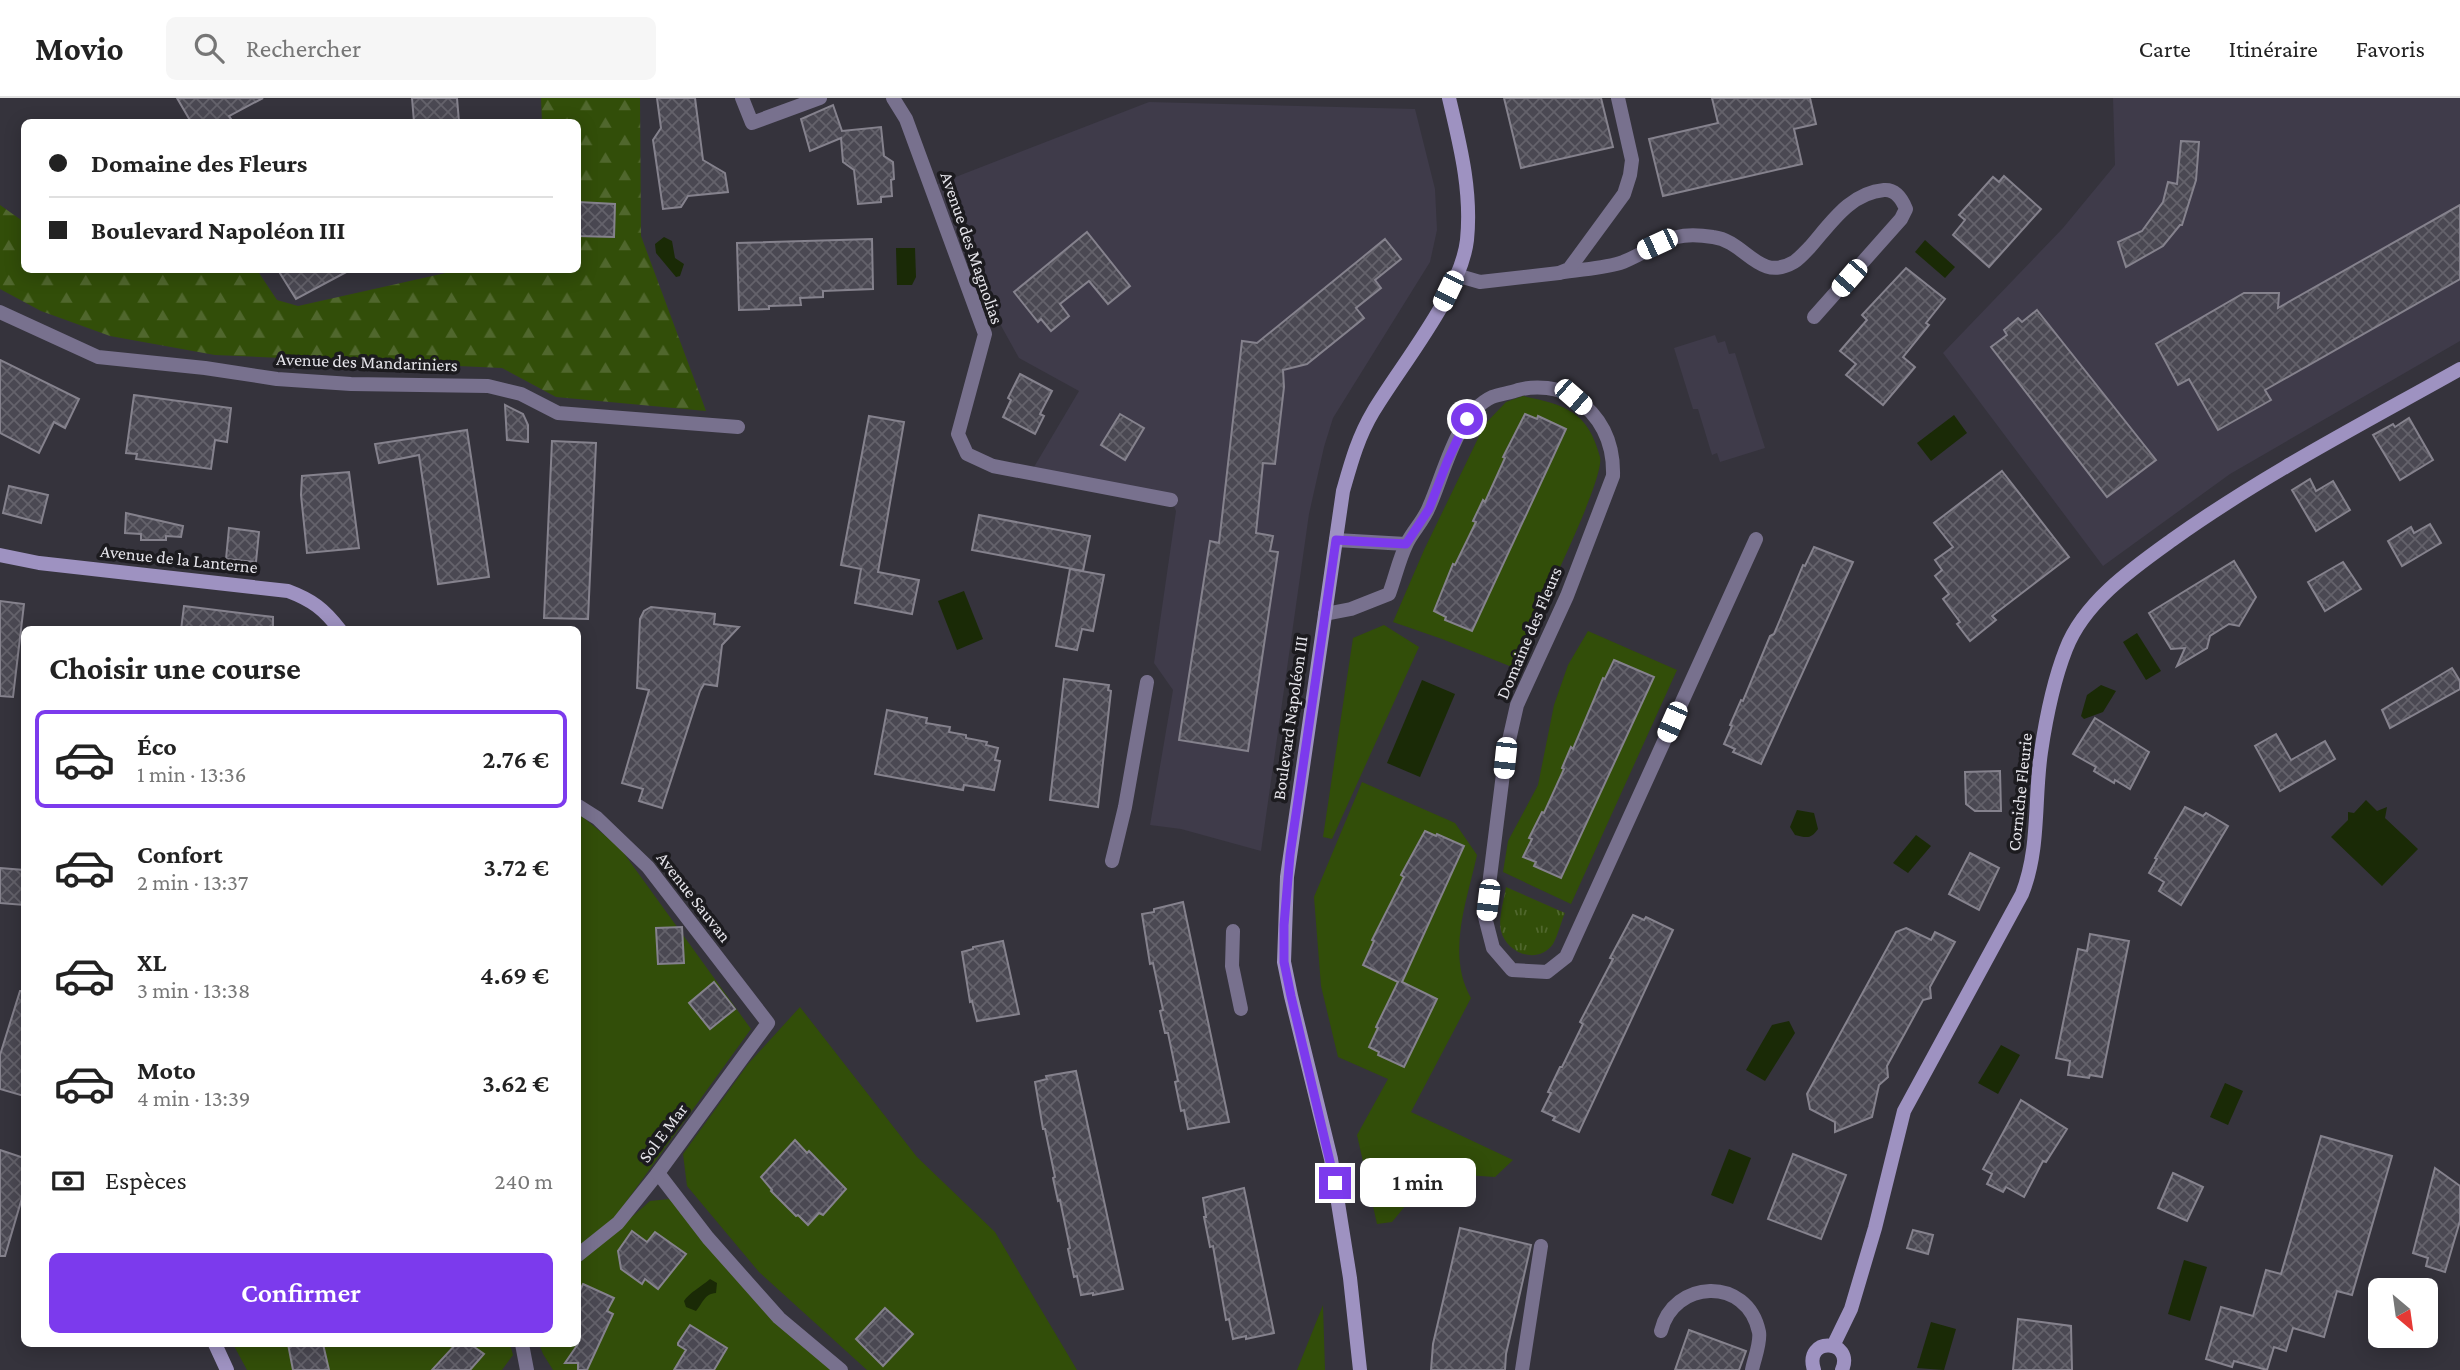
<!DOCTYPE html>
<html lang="fr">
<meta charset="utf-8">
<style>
:root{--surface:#fff;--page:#f6f6f6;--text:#222;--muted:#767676;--line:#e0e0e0;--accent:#7c3aed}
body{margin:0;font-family:"Crimson Pro",serif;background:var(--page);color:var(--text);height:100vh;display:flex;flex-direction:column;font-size:26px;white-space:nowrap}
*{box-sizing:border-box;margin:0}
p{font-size:23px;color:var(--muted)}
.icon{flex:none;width:38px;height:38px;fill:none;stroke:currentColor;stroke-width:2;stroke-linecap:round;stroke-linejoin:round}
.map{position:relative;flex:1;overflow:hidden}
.panel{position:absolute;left:21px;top:528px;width:560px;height:721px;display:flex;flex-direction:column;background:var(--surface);border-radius:10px;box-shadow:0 4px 18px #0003}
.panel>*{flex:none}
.banner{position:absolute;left:21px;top:21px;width:560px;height:154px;border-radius:10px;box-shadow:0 4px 18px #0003;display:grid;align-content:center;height:154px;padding:0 28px;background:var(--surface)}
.needle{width:46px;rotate:151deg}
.buttons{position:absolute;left:2368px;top:1180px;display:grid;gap:14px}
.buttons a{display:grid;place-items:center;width:70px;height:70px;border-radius:10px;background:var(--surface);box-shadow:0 4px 18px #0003;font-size:35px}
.end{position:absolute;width:32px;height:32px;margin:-16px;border:9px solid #7c3aed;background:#fff;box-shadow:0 0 0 4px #fff}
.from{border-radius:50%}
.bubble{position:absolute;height:49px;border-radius:10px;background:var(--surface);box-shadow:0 4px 18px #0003;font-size:23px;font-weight:600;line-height:49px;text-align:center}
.car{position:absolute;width:21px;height:42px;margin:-21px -10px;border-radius:9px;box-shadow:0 0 5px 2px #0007;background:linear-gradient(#fff 24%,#345 0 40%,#fff 0 76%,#345 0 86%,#fff 0)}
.banner b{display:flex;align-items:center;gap:24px;height:66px;font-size:26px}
.banner b+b{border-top:2px solid var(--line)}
.banner i{width:18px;height:18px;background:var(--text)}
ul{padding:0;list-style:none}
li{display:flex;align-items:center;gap:21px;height:98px;margin:0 14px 10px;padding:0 14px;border:4px solid transparent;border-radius:10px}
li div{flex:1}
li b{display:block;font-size:26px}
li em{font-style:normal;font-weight:600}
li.selected{border-color:var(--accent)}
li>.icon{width:63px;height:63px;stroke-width:1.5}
h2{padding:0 28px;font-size:32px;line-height:84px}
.pay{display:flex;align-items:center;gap:18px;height:77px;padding:0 28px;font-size:26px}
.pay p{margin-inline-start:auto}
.action{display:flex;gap:14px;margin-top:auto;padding:14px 28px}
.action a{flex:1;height:80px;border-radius:10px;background:var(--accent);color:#fff;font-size:28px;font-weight:600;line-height:80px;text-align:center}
header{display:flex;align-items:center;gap:42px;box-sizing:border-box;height:98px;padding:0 35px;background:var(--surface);border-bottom:2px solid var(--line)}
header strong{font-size:33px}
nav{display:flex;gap:38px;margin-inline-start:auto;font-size:24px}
.search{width:490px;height:63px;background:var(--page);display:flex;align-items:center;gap:18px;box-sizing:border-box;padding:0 24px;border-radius:10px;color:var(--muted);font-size:26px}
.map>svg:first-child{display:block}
.built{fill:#3f3b4a}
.grass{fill:url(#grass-tufts)}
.forest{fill:url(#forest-firs)}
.green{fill:#324e09}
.water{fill:#1a2a06}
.building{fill:url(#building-cross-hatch);stroke:#85828d;stroke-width:2}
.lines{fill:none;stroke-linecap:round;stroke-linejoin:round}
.street{stroke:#78718e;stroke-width:14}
.secondary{stroke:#9e92c1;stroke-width:14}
.route{stroke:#7c3aed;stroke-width:9}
.labels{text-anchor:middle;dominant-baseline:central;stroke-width:7;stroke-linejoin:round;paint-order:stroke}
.street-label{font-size:18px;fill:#e6e5eb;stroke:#1c1b1f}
</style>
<header>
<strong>Movio</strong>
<div class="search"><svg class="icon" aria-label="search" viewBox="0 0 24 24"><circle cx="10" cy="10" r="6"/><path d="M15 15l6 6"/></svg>Rechercher</div>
<nav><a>Carte</a><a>Itinéraire</a><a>Favoris</a></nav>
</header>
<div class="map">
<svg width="2460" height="1272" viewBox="0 0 2460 1272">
<defs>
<pattern id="grass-tufts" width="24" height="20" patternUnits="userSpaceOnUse" patternTransform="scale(1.75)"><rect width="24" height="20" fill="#324e09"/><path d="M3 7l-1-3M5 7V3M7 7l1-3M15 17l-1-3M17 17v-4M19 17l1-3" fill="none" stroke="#50672d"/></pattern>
<pattern id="forest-firs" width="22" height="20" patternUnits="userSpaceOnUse" patternTransform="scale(1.75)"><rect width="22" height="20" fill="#324e09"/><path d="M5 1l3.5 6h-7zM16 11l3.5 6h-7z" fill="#50672d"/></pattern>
<pattern id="building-cross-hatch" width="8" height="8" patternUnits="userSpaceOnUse" patternTransform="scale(1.75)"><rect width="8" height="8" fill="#4a4852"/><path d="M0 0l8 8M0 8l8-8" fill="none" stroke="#64626b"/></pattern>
</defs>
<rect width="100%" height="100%" fill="#35333c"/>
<g class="built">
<path d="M2113,0H2460V243L2230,376L2103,468L1943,255L2063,130L2115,67Z"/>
<path d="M1149,4L1415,11L1435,91L1437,132L1430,164L1333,320L1324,349L1309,416L1261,753L1181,731L1150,727L1173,592L1154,565L1176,413L1171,402L1034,369L1079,293L1019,260L960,154L935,87Z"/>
<path d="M1715,237L1718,245L1725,243L1729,256L1735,255L1765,350L1720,364L1717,355L1712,357L1698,311H1693L1674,250Z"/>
</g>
<path class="grass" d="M1506,789L1565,815C1561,824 1558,837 1553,846C1538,867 1507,856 1501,833C1498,821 1504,802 1506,789Z"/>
<path class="forest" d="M541,0H640L641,138L706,313L556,299L502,270L215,257L110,238L41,213L0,191V107L24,124V172H257L277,202L298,208L459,172H578V24H542Z"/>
<g class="green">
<path d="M1523,298C1565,307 1588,313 1600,359C1606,382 1527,538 1512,569L1442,541L1393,524L1424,452L1485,326L1506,304Z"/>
<path d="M1384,527L1419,549L1332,741L1323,739L1353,540Z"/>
<path d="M1588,533L1677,572L1571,806L1503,774L1508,743L1538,687L1554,607L1568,567Z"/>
<path d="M1362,684L1455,725L1477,757C1467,803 1446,856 1471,900L1411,1014L1513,1062L1495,1079L1450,1076L1420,1090L1392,1124L1377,1126L1357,1037L1388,981L1338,959L1321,888L1314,799Z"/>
<path d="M578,715L620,750L751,931L613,1122L578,1152Z"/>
<path d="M800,909L917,1059L995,1134L1077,1272H867L759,1174L687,1088L683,1056L748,966Z"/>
<path d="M669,1101L832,1272H553L543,1256L539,1246H578V1166L650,1103Z"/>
<path d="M1323,1207L1325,1272H1297Z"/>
<path d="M233,1246H510L513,1257L502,1272H247Z"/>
</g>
<g class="water">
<path d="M664,139L672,143L675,160L684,166L680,178L676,179L656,155L655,146Z"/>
<path d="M1925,142L1955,169L1945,180L1915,154Z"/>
<path d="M896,150H915L916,179L912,187H897Z"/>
<path d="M1954,317L1967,335L1931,363L1917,345Z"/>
<path d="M964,493L983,541L957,552L938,503Z"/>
<path d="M2137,535L2161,573L2146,582L2123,544Z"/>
<path d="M1422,582L1455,596L1420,679L1387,665Z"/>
<path d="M2101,587L2116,593L2103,614L2084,621L2081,618L2087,597Z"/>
<path d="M2366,702L2377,713L2387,709L2385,720L2418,751L2382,788L2331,739L2348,722V714L2354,715Z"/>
<path d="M1797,712L1814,715L1818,731C1811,741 1807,740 1795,737L1790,729Z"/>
<path d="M1916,737L1931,748L1908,775L1893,765Z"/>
<path d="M1789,923L1795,935L1765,983L1746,972L1772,927Z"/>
<path d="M2001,947L2020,957L1998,996L1978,985Z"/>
<path d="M2225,985L2243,993L2228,1027L2210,1019Z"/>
<path d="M1729,1051L1751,1060L1733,1106L1711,1097Z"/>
<path d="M2184,1162L2207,1169L2190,1223L2168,1216Z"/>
<path d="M710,1181L717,1185L716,1195C704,1196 703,1205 696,1213L686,1209L684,1203C689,1195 702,1188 710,1181Z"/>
<path d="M1931,1224L1956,1231L1944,1272L1917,1270Z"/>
</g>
<g class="building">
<path d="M177,0H263L229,18L233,24H191Z"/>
<path d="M412,0H457L459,24H414Z"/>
<path d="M657,0H695L703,62L725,75L728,94L688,98L681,109L663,111L653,42L661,30Z"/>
<path d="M1504,0H1601L1613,49L1521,70Z"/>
<path d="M1712,0H1810L1816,26L1794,31L1802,66L1663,98L1649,41L1718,25Z"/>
<path d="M833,7L842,33L881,29L884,58L893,64L894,81L891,82L892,98L881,99V104L858,106L854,72L843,64L841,40L810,53L801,21Z"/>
<path d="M2181,43L2199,44L2196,82L2182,127H2180L2163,148L2126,169L2118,144L2142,133L2163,104L2168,84L2177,86Z"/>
<path d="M2004,78L2041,111L1989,169L1953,137L1965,122L1959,117L1993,79L1999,84Z"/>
<path d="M578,104L615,106L614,139L578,138Z"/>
<path d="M2460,107V181L2265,292L2271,302L2218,332L2189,281L2178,287L2156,246L2244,195H2279L2278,210Z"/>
<path d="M1087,134L1130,188L1108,206L1089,183L1060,206L1069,218L1051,233L1041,221L1038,224L1014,194Z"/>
<path d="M872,141L873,191L823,193V199L800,200L801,207L769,208V211L739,212L737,145Z"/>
<path d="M1385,141L1401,161L1375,182L1381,190L1356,210L1364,220L1307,266L1283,272L1284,289L1275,366L1263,365L1256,435L1273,438L1270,453L1278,454L1248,653L1179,642L1210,443L1219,445L1242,243L1257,245Z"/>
<path d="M1906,170L1945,201L1926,225L1929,227L1903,259L1915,269L1883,307L1846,277L1856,266L1840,253L1867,222L1862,217Z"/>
<path d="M278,172H350L296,201Z"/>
<path d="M2037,212L2156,362L2107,399L1991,249L2007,237L2004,232L2018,220L2022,224Z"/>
<path d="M0,262L79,301L65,330L54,324L39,355L0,335Z"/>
<path d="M1020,276L1052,293L1040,316L1044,318L1035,336L1003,319L1011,302L1008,300Z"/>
<path d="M134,297L231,310L227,344L215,342L211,371L136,361L137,356L126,355Z"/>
<path d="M505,307L523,316L528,327V344L507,342Z"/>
<path d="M1120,316L1144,330L1125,362L1101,347Z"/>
<path d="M1525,316L1537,321L1538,318L1566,331L1472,533L1445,522L1446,519L1434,513L1453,466L1455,467L1476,424L1473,423L1483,402L1485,404L1505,360L1503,359Z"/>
<path d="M869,318L904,324L878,474L919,482L912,516L855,505L861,471L841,467Z"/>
<path d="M2409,320L2433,362L2400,382L2373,337L2393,326L2395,329Z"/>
<path d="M467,332L489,479L438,486L419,357L379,365L375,346Z"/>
<path d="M552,343L596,345L588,521L544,520Z"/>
<path d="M2002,373L2069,459L1992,518L1996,522L1970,543L1957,526L1960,524L1943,501L1949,496L1935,478L1942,472L1935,462L1953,449L1934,425Z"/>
<path d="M349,374L359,450L307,455L301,397L302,378Z"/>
<path d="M2310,381L2316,393L2333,383L2350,412L2316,433L2292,392Z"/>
<path d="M9,388L48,397L41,425L3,415Z"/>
<path d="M126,415L183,428L181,439L166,438V442H141V436L125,435Z"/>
<path d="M979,417L1090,438L1083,473L972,452Z"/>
<path d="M2430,426L2441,445L2402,468L2388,443L2411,429L2414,435Z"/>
<path d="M229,430L259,434L256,464L226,461Z"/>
<path d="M1814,449L1853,464L1761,666L1733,654L1735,651L1724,646L1732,628L1730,627L1741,602L1743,603L1770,538L1774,536L1803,467L1805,468Z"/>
<path d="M2234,463L2256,499L2239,528L2229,526L2210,538L2207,550L2177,568L2185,550L2171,551L2149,515Z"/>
<path d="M2343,464L2361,491L2325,513L2308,484Z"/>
<path d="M1070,471L1104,477L1093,533L1082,531L1077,552L1056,548Z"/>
<path d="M0,503L24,506L13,599L0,598Z"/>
<path d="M184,508L273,519V532H181Z"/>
<path d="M651,509L715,516L714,526L739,529L722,547L717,588L704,586L700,593L662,710L639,703L643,691L622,685L649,592L637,590L640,521L644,513Z"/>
<path d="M1614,562L1654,579L1561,780L1534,768L1536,764L1523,759L1532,741L1529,740L1542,714L1544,715L1564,671L1562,670L1571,649L1573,651L1603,580L1605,581Z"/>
<path d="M2452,570L2460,583V591L2390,630L2382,612Z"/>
<path d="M1064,581L1109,587L1108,592L1111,593L1098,709L1050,702Z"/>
<path d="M887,612L927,620L926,625L950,629L949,634L966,637V640L987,644L986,647L998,650L995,662L1000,663L994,692L964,687L963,692L875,676Z"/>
<path d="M2095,620L2149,654L2130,691L2115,682L2114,685L2094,673L2096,669L2073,656Z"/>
<path d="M2276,636L2291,662L2325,643L2335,661L2280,693L2255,648Z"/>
<path d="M2000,673L2001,713H1975L1966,706L1965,674Z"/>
<path d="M2185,709L2203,718L2206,715L2228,728L2181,807L2159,793L2164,784L2149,775L2157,761L2155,760Z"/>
<path d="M1425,733L1436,738L1437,736L1464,748L1402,884L1437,901L1404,969L1378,957L1379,954L1369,949L1378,930L1376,929L1398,884L1363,867L1374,843L1372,842L1404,779L1401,777Z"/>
<path d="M1970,755L1999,770L1979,812L1949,796Z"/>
<path d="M0,770L24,772V807L0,805Z"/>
<path d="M1183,804L1229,1024L1188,1031L1184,1012L1181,1013L1175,984L1178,983L1168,935H1165L1160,913L1163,912L1153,865L1150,866L1142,816L1154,814V811Z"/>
<path d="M1633,817L1644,822L1646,819L1673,832L1579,1034L1553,1022L1555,1019L1542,1013L1551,995L1548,994L1560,969H1562L1583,926L1580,924L1613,861L1610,860Z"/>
<path d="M682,829L684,865L658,866L656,830Z"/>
<path d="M1906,830L1931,842L1935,834L1955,844L1930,889L1931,900L1923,902L1887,968L1888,979L1879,987L1872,1019L1835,1034V1024L1810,1011L1807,996L1896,834Z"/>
<path d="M2090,836L2129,843L2102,979L2090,977L2089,980L2068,977L2070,963L2056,960L2078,851L2087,853Z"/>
<path d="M1003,843L1019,916L977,923L972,903L970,904L962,854L973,851V849Z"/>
<path d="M714,884L735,911L710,931L689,905Z"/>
<path d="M20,893H24V998L0,991V957Z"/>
<path d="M1076,973L1123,1191L1093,1197V1195L1081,1197L1077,1178L1074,1179L1068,1151L1070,1150L1060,1102L1058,1103L1053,1080L1055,1079L1045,1031H1043L1035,984L1047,981L1046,978Z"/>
<path d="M2021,1002L2067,1031L2046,1064L2043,1063L2024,1099L2006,1089L2003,1094L1987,1086L1992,1076L1983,1071Z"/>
<path d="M2321,1038L2392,1058L2352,1197L2337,1193L2324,1239L2293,1230L2286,1253L2274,1249L2267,1272L2234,1263L2232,1269L2206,1261L2221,1209L2253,1218L2266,1172L2281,1176Z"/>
<path d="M795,1042L807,1055L809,1053L846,1091L823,1117L819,1115L808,1127L798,1117L796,1118L771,1093L772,1092L761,1079Z"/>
<path d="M0,1052L24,1060V1093L5,1158H0Z"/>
<path d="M1793,1056L1846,1077L1821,1141L1768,1121Z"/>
<path d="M2435,1070L2460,1088V1123L2445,1174L2426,1168L2428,1160L2413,1155Z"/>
<path d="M2173,1075L2203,1089L2187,1123L2158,1110Z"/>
<path d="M1244,1090L1274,1235L1246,1241V1238L1233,1241L1229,1221L1226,1222L1213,1148L1210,1149L1204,1119H1206L1203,1100Z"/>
<path d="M1460,1130L1531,1147L1506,1256L1505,1272H1431L1433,1246Z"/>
<path d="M1913,1132L1933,1137L1928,1156L1907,1150Z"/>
<path d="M632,1133L647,1144L655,1134L686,1156L658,1191L645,1181L642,1186L621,1171L618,1153Z"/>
<path d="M583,1186L614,1200L607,1213L613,1216L587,1272H578V1265H565L578,1246V1197Z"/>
<path d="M885,1210L913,1236L883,1268L856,1241Z"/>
<path d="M2018,1221L2071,1228L2072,1272H2013Z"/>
<path d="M690,1227L727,1250L714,1272H674L686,1252L678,1247V1245Z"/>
<path d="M1689,1232L1746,1253L1739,1272H1675Z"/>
<path d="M288,1246H323L329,1272H293Z"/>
<path d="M456,1246H470L484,1256L470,1272H432Z"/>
</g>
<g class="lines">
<g class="street">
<path d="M742,0L752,25L820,0"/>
<path d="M893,0L906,21L985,236L958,336L967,356L993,368L1171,402"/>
<path d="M1559,175C1579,171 1604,171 1623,164C1662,148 1666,132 1713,139C1746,143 1758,185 1794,164C1800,160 1805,154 1810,149C1831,125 1850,95 1884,92C1896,91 1902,101 1906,111L1901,121L1814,219"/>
<path d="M1456,177L1480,184L1559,175L1569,171L1624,96L1630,77L1632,62L1618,0"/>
<path d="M0,214L98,259L205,270L277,281L351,286L488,288L521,296L558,315L738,329"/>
<path d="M1336,442L1406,446"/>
<path d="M1325,516L1351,511L1389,496C1395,480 1399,461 1407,445C1413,433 1424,422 1429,409C1444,376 1457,315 1492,299C1500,296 1510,295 1518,292C1536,287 1559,289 1575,300C1602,319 1614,346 1613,378L1567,498L1517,607L1505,660L1485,819L1493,850L1512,872L1547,874L1566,859L1756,441"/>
<path d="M578,708L597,720L648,769L768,925L658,1075L618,1125L578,1157"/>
<path d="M1112,763L1125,709L1147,584"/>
<path d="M1233,833L1232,868L1241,911"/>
<path d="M658,1075L708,1140L779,1220L841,1272"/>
<path d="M1661,1233C1673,1182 1747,1177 1759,1234C1761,1245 1754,1261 1752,1272"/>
<path d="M522,1246L527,1272"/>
<path d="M1522,1272L1541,1148"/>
</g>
<g class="secondary">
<path d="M0,457L39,465L288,493C312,502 324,511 340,532"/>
<path d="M215,1246L227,1272"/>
<path d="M1833,1248L1851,1211L1875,1130L1904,1013L2022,796C2040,751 2034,702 2041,654C2046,620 2053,584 2066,551C2084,504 2133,470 2172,442C2263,377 2362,326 2460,271"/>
<path d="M1360,1272L1350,1180L1331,1061L1291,898L1284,864L1287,779L1343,393C1351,365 1358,339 1373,314C1401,267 1461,195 1467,142C1472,93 1460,47 1449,0"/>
<path d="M1814,1272C1803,1238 1855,1241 1842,1272"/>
</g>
</g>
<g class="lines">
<path class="route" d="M1335,1085L1291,898L1284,864V827L1290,757L1336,442L1406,446L1429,411L1447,364L1467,321"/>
</g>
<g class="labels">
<g class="street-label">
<text transform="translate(972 150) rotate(71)">Avenue des Magnolias</text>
<text transform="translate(367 264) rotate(2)">Avenue des Mandariniers</text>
<text transform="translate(179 461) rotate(6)">Avenue de la Lanterne</text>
<text transform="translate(1529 535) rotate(-67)">Domaine des Fleurs</text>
<text transform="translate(1290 620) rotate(-82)">Boulevard Napoléon III</text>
<text transform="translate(2020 694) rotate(-84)">Corniche Fleurie</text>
<text transform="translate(694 799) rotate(52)">Avenue Sauvan</text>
<text transform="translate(663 1035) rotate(-53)">Sol E Mar</text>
</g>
</g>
</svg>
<div class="buttons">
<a><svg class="needle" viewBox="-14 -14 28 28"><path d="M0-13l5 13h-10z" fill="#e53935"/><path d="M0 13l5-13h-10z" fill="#767676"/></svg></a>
</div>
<i class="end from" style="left:1467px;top:321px"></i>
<i class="end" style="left:1335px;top:1085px"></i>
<div class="bubble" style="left:1360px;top:1060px;width:116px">1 min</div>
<i class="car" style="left:1657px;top:146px;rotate:245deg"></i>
<i class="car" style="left:1849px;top:180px;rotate:221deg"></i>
<i class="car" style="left:1448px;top:193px;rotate:206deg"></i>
<i class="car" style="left:1573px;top:299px;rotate:131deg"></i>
<i class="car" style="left:1672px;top:624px;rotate:204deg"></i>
<i class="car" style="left:1505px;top:660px;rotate:186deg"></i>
<i class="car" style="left:1488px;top:802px;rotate:187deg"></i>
<div class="banner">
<b><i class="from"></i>Domaine des Fleurs</b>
<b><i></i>Boulevard Napoléon III</b>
</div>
<section class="panel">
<h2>Choisir une course</h2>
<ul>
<li class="selected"><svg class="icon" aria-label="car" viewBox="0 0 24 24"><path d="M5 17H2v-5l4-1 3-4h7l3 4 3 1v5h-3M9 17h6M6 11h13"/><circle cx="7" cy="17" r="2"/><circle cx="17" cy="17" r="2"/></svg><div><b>Éco</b><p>1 min · 13:36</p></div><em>2.76 €</em></li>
<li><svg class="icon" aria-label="car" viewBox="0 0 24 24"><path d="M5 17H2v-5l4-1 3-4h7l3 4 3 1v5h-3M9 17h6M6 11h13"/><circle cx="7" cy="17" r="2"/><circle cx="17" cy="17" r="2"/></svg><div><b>Confort</b><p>2 min · 13:37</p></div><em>3.72 €</em></li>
<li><svg class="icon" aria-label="car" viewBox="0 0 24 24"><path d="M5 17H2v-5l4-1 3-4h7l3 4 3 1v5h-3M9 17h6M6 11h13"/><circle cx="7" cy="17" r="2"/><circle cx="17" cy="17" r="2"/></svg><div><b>XL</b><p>3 min · 13:38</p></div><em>4.69 €</em></li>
<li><svg class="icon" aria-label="car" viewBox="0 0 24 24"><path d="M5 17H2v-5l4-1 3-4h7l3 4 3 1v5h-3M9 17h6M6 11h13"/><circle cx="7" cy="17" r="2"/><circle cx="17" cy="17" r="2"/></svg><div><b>Moto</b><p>4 min · 13:39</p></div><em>3.62 €</em></li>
</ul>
<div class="pay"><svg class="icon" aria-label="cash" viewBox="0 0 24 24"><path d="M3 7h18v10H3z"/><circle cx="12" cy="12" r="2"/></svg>Espèces<p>240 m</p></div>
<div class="action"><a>Confirmer</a></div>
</section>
</div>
